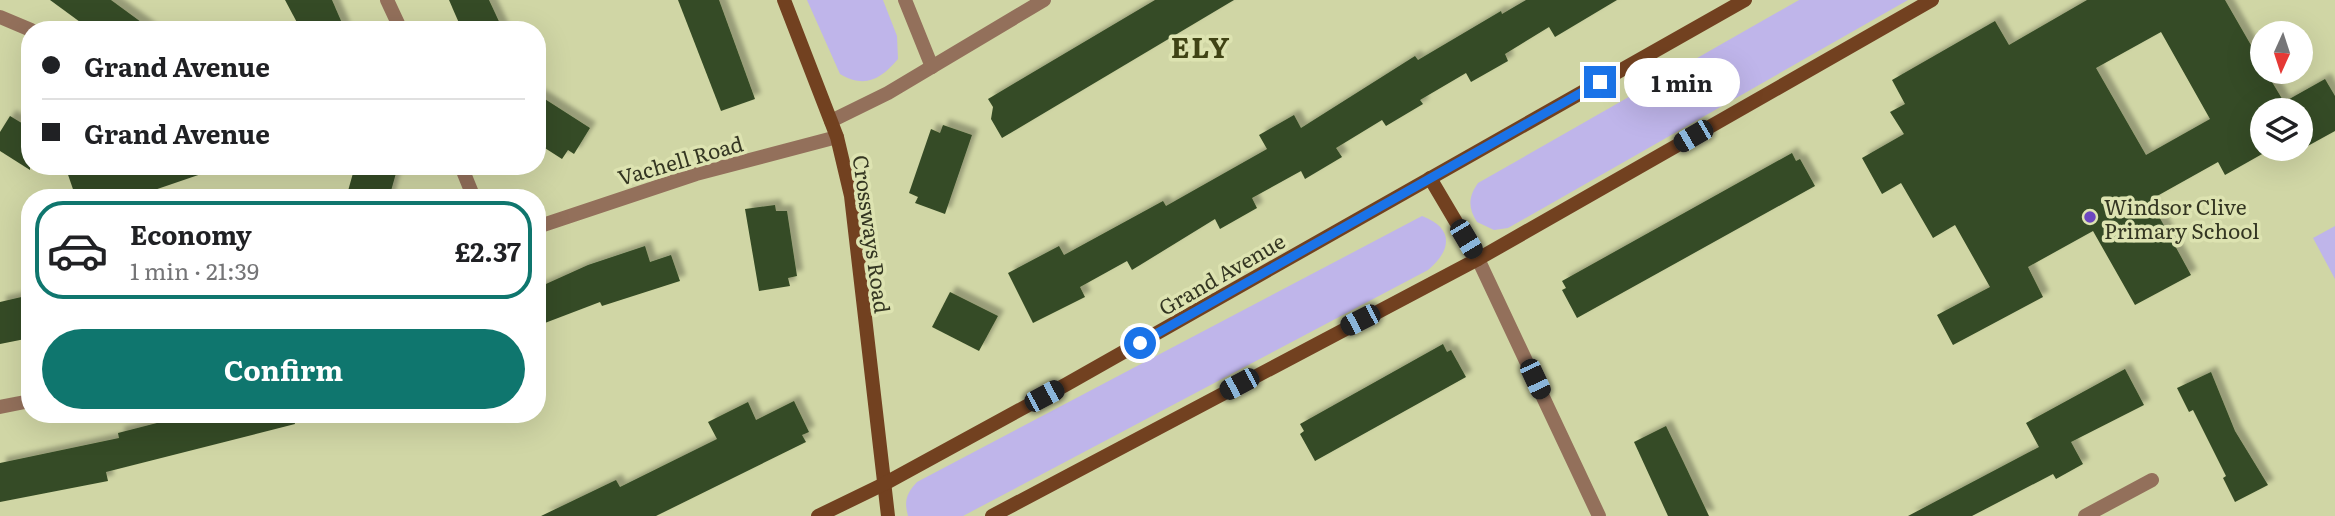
<!DOCTYPE html>
<meta charset="utf-8">
<style>
:root{--surface:#fff;--page:#f6f6f6;--text:#202124;--muted:#757577;--line:#e0e0e0;--accent:#0f766e}
body{margin:0;font-family:Literata,serif;background:var(--page);color:var(--text);height:100vh;display:flex;flex-direction:column;font-size:26px;white-space:nowrap}
*{box-sizing:border-box;margin:0}
p{font-size:23px;color:var(--muted)}
.icon{flex:none;width:38px;height:38px;fill:none;stroke:currentColor;stroke-width:2;stroke-linecap:round;stroke-linejoin:round}
.map{position:relative;flex:1;overflow:hidden}
.details{position:absolute;left:21px;top:189px;width:525px;height:234px;display:flex;flex-direction:column;background:var(--surface);border-radius:28px;box-shadow:0 7px 28px #0002}
.details>*{flex:none}
.top-card{position:absolute;left:21px;top:21px;width:525px;height:154px;border-radius:28px;box-shadow:0 7px 28px #0002;display:grid;align-content:center;height:154px;padding:0 21px;background:var(--surface)}
.needle{width:46px;rotate:183deg}
.tools{position:absolute;left:2250px;top:21px;display:grid;gap:14px}
.tools a{display:grid;place-items:center;width:63px;height:63px;border-radius:50%;background:var(--surface);box-shadow:0 7px 28px #0002;font-size:35px}
.end{position:absolute;width:32px;height:32px;margin:-16px;border:9px solid #1a73e8;background:#fff;box-shadow:0 0 0 4px #fff}
.from{border-radius:50%}
.bubble{position:absolute;height:49px;border-radius:24px;background:var(--surface);box-shadow:0 7px 28px #0002;font-size:23px;font-weight:700;line-height:49px;text-align:center}
.car{position:absolute;width:21px;height:42px;margin:-21px -10px;border-radius:9px;box-shadow:0 0 5px 2px #0007;background:linear-gradient(#222 24%,#8ab4d8 0 40%,#222 0 76%,#8ab4d8 0 86%,#222 0)}
.top-card b{display:flex;align-items:center;gap:24px;height:66px;font-size:26px}
.top-card b+b{border-top:2px solid var(--line)}
.top-card i{width:18px;height:18px;background:var(--text)}
ul{padding:12px 0 0;list-style:none}
li{display:flex;align-items:center;gap:21px;height:98px;margin:0 14px 10px;padding:0 7px;border:4px solid transparent;border-radius:28px}
li div{flex:1}
li b{display:block;font-size:26px}
li em{font-style:normal;font-weight:700}
li.active{border-color:var(--accent)}
li>.icon{width:63px;height:63px;stroke-width:1.5}
.primary-button{display:flex;gap:14px;margin-top:auto;padding:14px 21px}
.primary-button a{flex:1;height:80px;border-radius:42px;background:var(--accent);color:#fff;font-size:28px;font-weight:700;line-height:80px;text-align:center}
.map>svg:first-child{display:block}
.green{fill:#bfb5ea}
.building{fill:#354b25;fill-rule:evenodd;filter:url(#shadow)}
.lines{fill:none;stroke-linecap:round;stroke-linejoin:round}
.street{stroke:#93705b;stroke-width:14}
.secondary{stroke:#724120;stroke-width:14}
.route{stroke:#1a73e8;stroke-width:9}
.poi-dot{fill:#6c47c0;stroke:#dde3b1;stroke-width:2.5}
.labels{text-anchor:middle;dominant-baseline:central;stroke-width:7;stroke-linejoin:round;paint-order:stroke}
.street-label{font-size:21px;fill:#343622;stroke:#dde3b1}
.poi-label{font-size:21px;fill:#343622;stroke:#dde3b1;text-anchor:start}
.district-label{font-size:28px;font-weight:bold;letter-spacing:2px;fill:#404315;stroke:#dde3b1}
</style>
<div class="map">
<svg width="2335" height="516" viewBox="0 0 2335 516">
<defs>
<filter id="shadow"><feDropShadow dx="6" dy="-6" stdDeviation="2" flood-color="#0004"/></filter>
</defs>
<rect width="100%" height="100%" fill="#d0d6a5"/>
<g class="green">
<path d="M883,0L897,36L898,59C881,79 865,89 840,74L807,0Z"/>
<path d="M1799,0H1908L1508,228L1494,230L1477,222C1468,208 1468,197 1478,183Z"/>
<path d="M1422,216C1454,228 1452,250 1428,270L963,516H908C904,501 906,494 917,482Z"/>
<path d="M2335,226V279L2313,238Z"/>
</g>
<g class="building">
<path d="M50,0H111L152,30H91Z"/>
<path d="M285,0H332L345,30H301Z"/>
<path d="M449,0H489L503,30H462Z"/>
<path d="M678,0H719L755,99L721,111Z"/>
<path d="M1155,0H1234L1002,138L991,119L993,107L988,99Z"/>
<path d="M1526,0H1617L1555,37L1549,27L1505,54L1508,61L1471,82L1466,73L1420,100L1423,104L1386,126L1382,120L1336,148L1342,157L1305,179L1301,171L1252,198L1257,208L1220,229L1215,219L1132,270L1127,261L1080,287L1085,297L1033,323L1008,273L1059,246L1064,255L1163,201L1166,206L1267,149L1259,135L1294,115L1301,128L1415,56L1418,60L1501,11L1502,14Z"/>
<path d="M2087,0H2225L2263,66V72H2266L2284,102L2325,79L2335,96V131L2295,153L2293,149H2301V110H2263V149H2271L2225,175L2218,162L2150,200L2191,275L2135,305L2093,231L2028,267L2043,297L1953,345L1937,315L1990,287L1955,225L1933,238L1901,183L1882,194L1862,158L1904,134L1890,112L1905,104L1892,80L1995,21L2009,45ZM2161,32L2210,119L2146,155L2096,68Z"/>
<path d="M537,94L590,128L574,154L568,150L562,159L537,143Z"/>
<path d="M10,116L30,128V170L0,151V132Z"/>
<path d="M943,125L972,135L945,214L915,203L918,197L909,193L931,129L940,133Z"/>
<path d="M1792,153L1796,161L1800,159L1815,186L1577,318L1562,290L1566,288L1562,281Z"/>
<path d="M65,166H209L210,171L131,198H76Z"/>
<path d="M355,166H398L389,198H346Z"/>
<path d="M775,205L776,211H787L797,276L788,278L790,286L759,291L745,209Z"/>
<path d="M645,246L650,262L671,255L680,281L602,306L600,302L537,326V288L588,265Z"/>
<path d="M950,292L998,316L979,351L932,327Z"/>
<path d="M30,295V338L0,344V302Z"/>
<path d="M1443,344L1447,352L1451,350L1466,377L1315,461L1300,434L1304,431L1300,424Z"/>
<path d="M2125,369L2144,405L2071,442L2083,464L2056,479L2053,474L1972,516H1908L2039,447L2026,423Z"/>
<path d="M2211,372L2235,431L2268,485L2235,502L2223,478L2226,476L2193,410L2189,412L2177,388Z"/>
<path d="M794,401L809,432L802,435L806,442L656,516H541L616,480L620,487L717,439L708,422L748,402L756,420Z"/>
<path d="M188,415H293L295,424L106,472L108,481L0,502V463L119,438L118,433Z"/>
<path d="M1666,426L1683,461L1709,516H1668L1634,442Z"/>
</g>
<g class="lines">
<g class="street">
<path d="M387,0L401,30"/>
<path d="M905,0L932,67"/>
<path d="M0,17L31,30"/>
<path d="M831,121L888,93L1044,0"/>
<path d="M461,166L474,198"/>
<path d="M537,227L696,174L837,137"/>
<path d="M1478,259L1599,516"/>
<path d="M0,407L30,401"/>
<path d="M2085,516L2152,480"/>
</g>
<g class="secondary">
<path d="M784,0L837,137L851,196L888,516"/>
<path d="M1430,178L1478,259"/>
<path d="M818,516L884,484L1067,384L1745,0"/>
<path d="M992,516L1478,259L1932,0"/>
</g>
</g>
<g class="lines">
<path class="route" d="M1140,343L1600,82"/>
</g>
<circle class="poi-dot" cx="2090" cy="217" r="7"/>
<g class="labels">
<g class="street-label">
<text transform="translate(680 159) rotate(-16)">Vachell Road</text>
<text transform="translate(873 234) rotate(82)">Crossways Road</text>
<text transform="translate(1221 273) rotate(-30)">Grand Avenue</text>
</g>
<g class="poi-label">
<text x="2104" y="205">Windsor Clive<tspan x="2104" dy="24">Primary School</tspan></text>
</g>
<g class="district-label">
<text x="1201" y="46">ELY</text>
</g>
</g>
</svg>
<div class="tools">
<a><svg class="needle" viewBox="-14 -14 28 28"><path d="M0-13l5 13h-10z" fill="#e53935"/><path d="M0 13l5-13h-10z" fill="#757577"/></svg></a>
<a><svg class="icon" aria-label="layers" viewBox="0 0 24 24"><path d="M12 4l9 5-9 5-9-5zM3 14l9 5 9-5"/></svg></a>
</div>
<i class="end from" style="left:1140px;top:343px"></i>
<i class="end" style="left:1600px;top:82px"></i>
<div class="bubble" style="left:1624px;top:58px;width:116px">1 min</div>
<i class="car" style="left:1693px;top:136px;rotate:240deg"></i>
<i class="car" style="left:1466px;top:239px;rotate:149deg"></i>
<i class="car" style="left:1360px;top:320px;rotate:243deg"></i>
<i class="car" style="left:1535px;top:379px;rotate:155deg"></i>
<i class="car" style="left:1239px;top:384px;rotate:242deg"></i>
<i class="car" style="left:1044px;top:396px;rotate:62deg"></i>
<div class="top-card">
<b><i class="from"></i>Grand Avenue</b>
<b><i></i>Grand Avenue</b>
</div>
<section class="details">
<ul>
<li class="active"><svg class="icon" aria-label="car" viewBox="0 0 24 24"><path d="M5 17H2v-5l4-1 3-4h7l3 4 3 1v5h-3M9 17h6M6 11h13"/><circle cx="7" cy="17" r="2"/><circle cx="17" cy="17" r="2"/></svg><div><b>Economy</b><p>1 min · 21:39</p></div><em>£2.37</em></li>
</ul>
<div class="primary-button"><a>Confirm</a></div>
</section>
</div>
